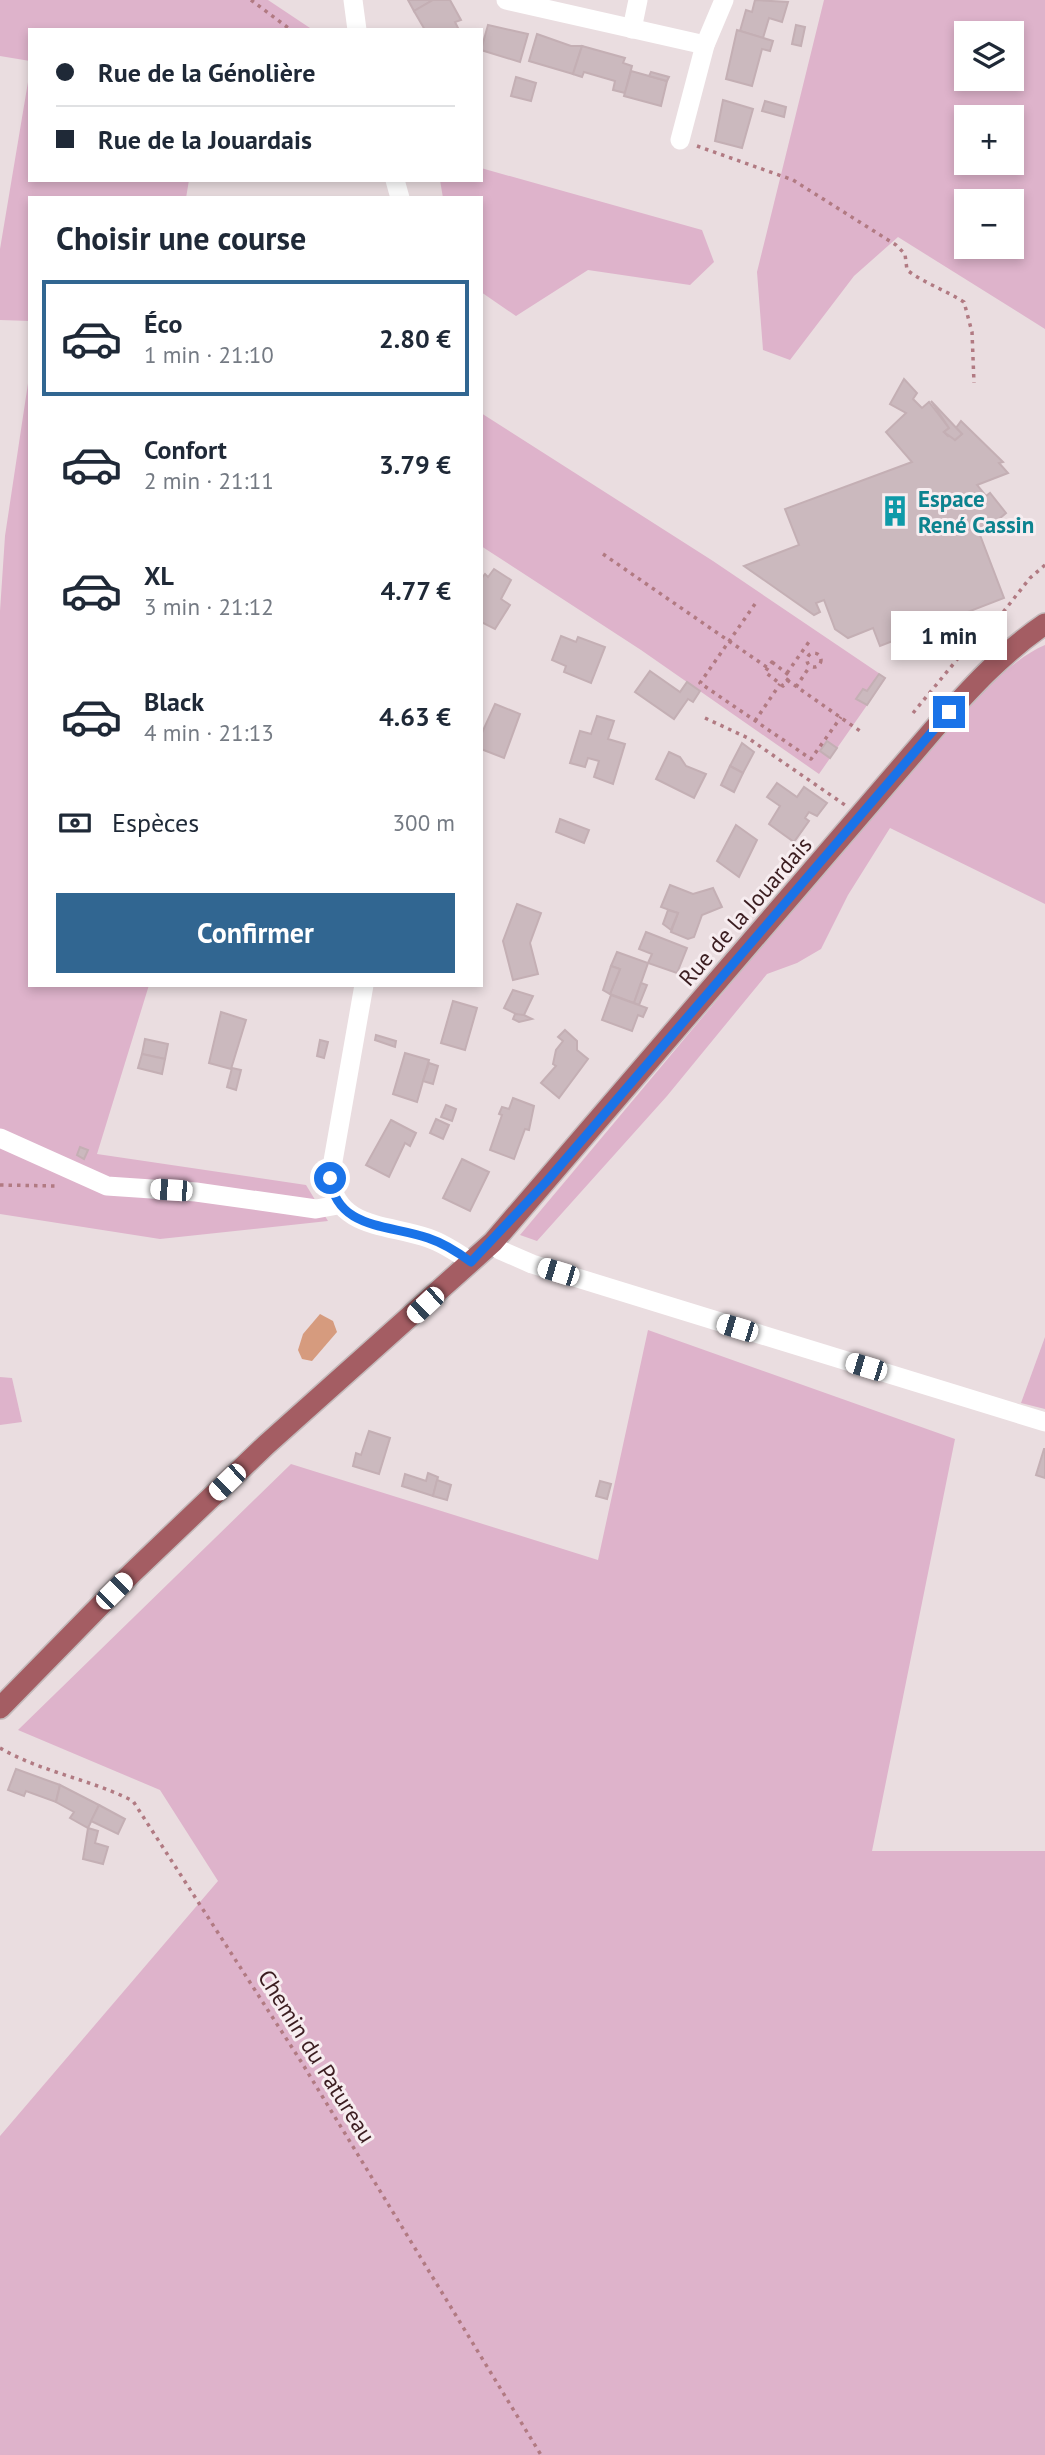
<!DOCTYPE html>
<html lang="fr">
<meta charset="utf-8">
<style>
:root{--surface:#fff;--page:#f6f6f7;--text:#1f2937;--muted:#747a83;--line:#e0e1e3;--accent:#316691}
body{margin:0;font-family:"PT Sans",sans-serif;background:var(--page);color:var(--text);height:100vh;display:flex;flex-direction:column;font-size:26px;white-space:nowrap}
*{box-sizing:border-box;margin:0}
p{font-size:23px;color:var(--muted)}
.icon{flex:none;width:38px;height:38px;fill:none;stroke:currentColor;stroke-width:2;stroke-linecap:round;stroke-linejoin:round}
.map{position:relative;flex:1;overflow:hidden}
.details{position:absolute;left:28px;top:196px;width:455px;height:791px;display:flex;flex-direction:column;background:var(--surface);border-radius:0px;box-shadow:0 4px 10px #0003}
.details>*{flex:none}
.hud{position:absolute;left:28px;top:28px;width:455px;height:154px;border-radius:0px;box-shadow:0 4px 10px #0003;display:grid;align-content:center;height:154px;padding:0 28px;background:var(--surface)}
.fabs{position:absolute;left:954px;top:21px;display:grid;gap:14px}
.fabs a{display:grid;place-items:center;width:70px;height:70px;border-radius:0px;background:var(--surface);box-shadow:0 4px 10px #0003;font-size:35px}
.end{position:absolute;width:32px;height:32px;margin:-16px;border:9px solid #1a73e8;background:#fff;box-shadow:0 0 0 4px #fff}
.from{border-radius:50%}
.bubble{position:absolute;height:49px;border-radius:0px;background:var(--surface);box-shadow:0 4px 10px #0003;font-size:23px;font-weight:600;line-height:49px;text-align:center}
.car{position:absolute;width:21px;height:42px;margin:-21px -10px;border-radius:9px;box-shadow:0 0 5px 2px #0007;background:linear-gradient(#fff 24%,#345 0 40%,#fff 0 76%,#345 0 86%,#fff 0)}
.hud b{display:flex;align-items:center;gap:24px;height:66px;font-size:26px}
.hud b+b{border-top:2px solid var(--line)}
.hud i{width:18px;height:18px;background:var(--text)}
ul{padding:0;list-style:none}
li{display:flex;align-items:center;gap:21px;height:116px;margin:0 14px 10px;padding:0 14px;border:4px solid transparent;border-radius:0px}
li div{flex:1}
li b{display:block;font-size:26px}
li em{font-style:normal;font-weight:600}
li.active{border-color:var(--accent)}
li>.icon{width:63px;height:63px;stroke-width:1.5}
h2{padding:0 28px;font-size:32px;line-height:84px}
.pay{display:flex;align-items:center;gap:18px;height:77px;padding:0 28px;font-size:26px}
.pay p{margin-inline-start:auto}
.cta{display:flex;gap:14px;margin-top:auto;padding:14px 28px}
.cta a{flex:1;height:80px;border-radius:0px;background:var(--accent);color:#fff;font-size:28px;font-weight:600;line-height:80px;text-align:center}
.map>svg:first-child{display:block}
.green{fill:#deb3cb;fill-rule:evenodd}
.water{fill:#d69b7e}
.building{fill:#cbb9be;stroke:#c4afb4;stroke-width:2}
.lines{fill:none;stroke-linecap:round;stroke-linejoin:round}
.major-casing{stroke:#c4bbbc;stroke-width:24}
.path{stroke:#b17a82;stroke-width:3.5;stroke-dasharray:3.5 5;stroke-linecap:butt}
.minor{stroke:#fff;stroke-width:19}
.major{stroke:#a45d63;stroke-width:21}
.route{stroke:#1a73e8;stroke-width:9}
.labels{text-anchor:middle;dominant-baseline:central;stroke-width:6;stroke-linejoin:round;paint-order:stroke}
.culture-label{font-size:23px;font-weight:bold;fill:#0d838f;stroke:#f7edf0;text-anchor:start}
.street-label{font-size:23px;fill:#3b1d20;stroke:#f7edf0}
</style>
<div class="map">
<svg width="1045" height="2455" viewBox="0 0 1045 2455">
<rect width="100%" height="100%" fill="#eadde0"/>
<g class="green">
<path d="M0,0H268L313,30H30V61L0,56Z"/>
<path d="M824,0H1045V329L898,237L854,276L790,360L763,350L757,272ZM966,33H1012V79H966ZM966,117H1012V163H966ZM966,201H1012V247H966Z"/>
<path d="M30,70V180H189L186,198H30V321L0,320V249Z"/>
<path d="M481,168L702,230L714,262L690,285L588,270L516,316L481,292V198H443L440,180H481Z"/>
<path d="M30,370V985H149L97,1154L306,1185L328,1221L160,1239L0,1214V611L5,536Z"/>
<path d="M481,413L713,561L886,678L819,774L641,650L481,546Z"/>
<path d="M1045,645V904L890,828L848,895L821,949L797,963L767,974L667,1096L537,1241L520,1235C646,1086 769,935 898,788C935,746 995,666 1045,645Z"/>
<path d="M648,1330L955,1439L872,1851H1045V2455H0V2136L218,1881L160,1790L18,1730L291,1464L598,1560Z"/>
<path d="M1045,1337V1409L1021,1403Z"/>
<path d="M0,1377L12,1378L22,1422L0,1425Z"/>
</g>
<path class="water" d="M320,1314L333,1321L337,1332L312,1361L302,1359L298,1350L303,1334Z"/>
<g class="building">
<path d="M408,0H433L414,11Z"/>
<path d="M433,0H450L461,20L455,22L459,30H425L414,11Z"/>
<path d="M755,0L788,2L782,22L769,18L763,38L740,31L746,10L752,12Z"/>
<path d="M488,25L528,34L520,62L481,50Z"/>
<path d="M796,25L805,27L801,46L792,44Z"/>
<path d="M737,30L773,41L770,51L762,49L752,86L726,79Z"/>
<path d="M537,34L571,46H582L573,74L529,61Z"/>
<path d="M582,46L625,58L623,63L632,66L625,93L613,90L615,81L584,72L582,77L573,74Z"/>
<path d="M631,71L667,81L661,106L624,96Z"/>
<path d="M651,72L669,77L667,81L649,76Z"/>
<path d="M516,77L536,83L531,101L511,96Z"/>
<path d="M723,100L753,109L742,148L715,141Z"/>
<path d="M765,101L786,107L784,117L762,111Z"/>
<path d="M904,379L917,393L913,399L922,408L929,402L949,428L944,432L948,436L950,434L955,440L962,434L956,428L961,421L1003,462L999,463L1008,473L977,485L986,496L990,493L1006,513L980,535L1004,598L880,646L873,628L848,638L835,629L824,600L816,603L820,612L814,615L744,566L799,545L785,509L912,462L886,432L906,413L890,404Z"/>
<path d="M931,401L962,434L955,440L944,432L949,428Z"/>
<path d="M494,569L511,580L501,599L510,605L495,629L481,622V579L485,574L488,577Z"/>
<path d="M561,636L576,642L578,637L605,647L591,683L564,672L566,666L552,660Z"/>
<path d="M650,671L680,692L687,682L700,691L693,702L688,699L674,719L635,692Z"/>
<path d="M879,674L885,678L867,705L856,699L863,689L867,691Z"/>
<path d="M495,704L520,714L504,758L481,749V735Z"/>
<path d="M597,716L614,721L608,739L625,744L613,784L594,777L599,761L588,758L585,767L570,763L580,731L591,734Z"/>
<path d="M827,741L837,748L830,758L820,751Z"/>
<path d="M742,743L754,752L743,773L730,766Z"/>
<path d="M669,752L680,757L686,766L706,774L694,798L656,779Z"/>
<path d="M730,766L743,773L734,792L721,785Z"/>
<path d="M777,783L797,797L804,787L827,803L817,816L809,812L805,818L809,821L794,842L769,824L780,806L767,797Z"/>
<path d="M560,819L589,830L584,843L556,832Z"/>
<path d="M736,825L757,840L739,877L717,861Z"/>
<path d="M670,885L693,894L713,888L722,907L702,915L694,937L688,939L671,932L678,913L661,907Z"/>
<path d="M517,904L541,913L530,943L538,974L513,980L503,941Z"/>
<path d="M668,910L678,913L671,930L663,924Z"/>
<path d="M646,932L687,948L677,973L648,963L652,954L639,949Z"/>
<path d="M617,952L648,963L634,1003L610,994L620,969L611,966Z"/>
<path d="M611,966L620,969L610,994L603,990Z"/>
<path d="M641,983L647,985L639,1005L634,1003Z"/>
<path d="M513,990L533,996L524,1015L520,1016L504,1008Z"/>
<path d="M611,995L647,1008L643,1017L638,1015L632,1031L602,1020Z"/>
<path d="M453,1001L477,1008L465,1050L441,1043Z"/>
<path d="M221,1012L246,1020L231,1069L209,1063Z"/>
<path d="M515,1014L524,1015L532,1019L519,1022L513,1019Z"/>
<path d="M565,1030L577,1041V1050L588,1059L559,1098L541,1083L556,1066L553,1064L556,1050L563,1041L558,1037Z"/>
<path d="M376,1035L396,1041L395,1047L375,1040Z"/>
<path d="M145,1039L168,1044L165,1059L142,1054Z"/>
<path d="M320,1040L328,1042L324,1058L317,1056Z"/>
<path d="M405,1053L429,1060L417,1102L393,1094Z"/>
<path d="M142,1054L165,1059L162,1074L138,1068Z"/>
<path d="M429,1063L438,1066L433,1084L423,1081Z"/>
<path d="M232,1068L241,1070L236,1090L227,1087Z"/>
<path d="M513,1098L534,1106L529,1130L525,1129L514,1159L490,1150L502,1115L499,1114L502,1107L509,1109Z"/>
<path d="M446,1105L456,1109L452,1121L441,1117Z"/>
<path d="M436,1119L449,1125L443,1139L430,1133Z"/>
<path d="M391,1120L416,1133L410,1146L405,1143L389,1177L366,1165Z"/>
<path d="M80,1147L88,1150L84,1159L77,1155Z"/>
<path d="M462,1159L489,1172L470,1211L443,1198Z"/>
<path d="M369,1431L390,1438L379,1474L353,1466L356,1453L361,1455Z"/>
<path d="M1044,1449H1045V1478L1036,1475Z"/>
<path d="M428,1473L438,1477L433,1496L402,1486L405,1474L426,1481Z"/>
<path d="M437,1480L451,1485L447,1500L433,1496Z"/>
<path d="M600,1481L611,1484L607,1499L596,1496Z"/>
<path d="M16,1769L60,1785L56,1802L26,1791L24,1796L8,1790Z"/>
<path d="M60,1785L99,1805L88,1828L70,1818L74,1812L56,1802Z"/>
<path d="M99,1805L125,1819L118,1834L91,1821Z"/>
<path d="M88,1828L98,1831L95,1843L108,1847L103,1864L83,1859Z"/>
</g>
<g class="lines">
<defs>
<path id="major" d="M0,1708L132,1573L266,1445L493,1242L934,729C968,691 1002,653 1045,624"/>
</defs>
<use href="#major" class="major-casing"/>
<g class="path">
<path d="M251,0L291,30"/>
<path d="M697,146L793,180L896,245L905,254L907,270C924,283 945,290 964,302L972,332L974,383"/>
<path d="M28,334H30"/>
<path d="M603,554L768,668"/>
<path d="M755,604L700,683L811,759L841,717"/>
<circle cx="814" cy="660" r="7"/>
<path d="M772,662L790,676L783,686L765,672Z"/>
<path d="M787,673L811,639"/>
<path d="M787,680L860,731"/>
<path d="M796,687L810,666"/>
<path d="M913,713L983,628L1004,611L1030,578L1045,565"/>
<path d="M705,718L748,738L845,805"/>
<path d="M755,721L780,684"/>
<path d="M0,1185L57,1186"/>
<path d="M0,1748C41,1772 90,1779 133,1801L302,2063L541,2455"/>
</g>
<g class="minor">
<path d="M353,0L357,30"/>
<path d="M506,0L705,45"/>
<path d="M632,29L638,0"/>
<path d="M680,140L705,45L724,0"/>
<path d="M395,180L400,198"/>
<path d="M364,985L330,1178C337,1229 388,1224 428,1238C443,1243 458,1253 471,1262"/>
<path d="M0,1138L107,1186L196,1192L316,1209L338,1205"/>
<path d="M493,1242L500,1250L532,1264L1045,1422"/>
</g>
<use href="#major" class="major"/>
</g>
<g class="lines">
<path class="route" d="M330,1178C337,1230 388,1224 428,1238C443,1243 459,1253 471,1262L547,1181L949,712"/>
</g>
<defs>
<symbol id="building-bare" viewBox="-9 -9 18 18"><path d="M-4-6H4V6H1V3H-1V6H-4ZM-2.5-4.3h1.7v1.8h-1.7ZM.8-4.3h1.7v1.8H.8ZM-2.5-1h1.7V.8h-1.7ZM.8-1h1.7V.8H.8Z" fill="#0f9aa8" stroke="#f7edf0" stroke-width="2.5" paint-order="stroke"/></symbol>
</defs>
<g fill-rule="evenodd">
<use href="#building-bare" x="873" y="489" width="44" height="44"/>
</g>
<g class="labels">
<g class="culture-label">
<text x="918" y="498">Espace<tspan x="918" dy="26">René Cassin</tspan></text>
</g>
<g class="street-label">
<text transform="translate(745 911) rotate(-49)">Rue de la Jouardais</text>
<text transform="translate(317 2056) rotate(58)">Chemin du Patureau</text>
</g>
</g>
</svg>
<div class="fabs">
<a><svg class="icon" aria-label="layers" viewBox="0 0 24 24"><path d="M12 4l9 5-9 5-9-5zM3 14l9 5 9-5"/></svg></a>
<a>+</a>
<a>−</a>
</div>
<i class="end from" style="left:330px;top:1178px"></i>
<i class="end" style="left:949px;top:712px"></i>
<div class="bubble" style="left:891px;top:611px;width:116px">1 min</div>
<i class="car" style="left:171px;top:1190px;rotate:274deg"></i>
<i class="car" style="left:558px;top:1272px;rotate:287deg"></i>
<i class="car" style="left:425px;top:1305px;rotate:227deg"></i>
<i class="car" style="left:737px;top:1328px;rotate:287deg"></i>
<i class="car" style="left:866px;top:1367px;rotate:287deg"></i>
<i class="car" style="left:227px;top:1482px;rotate:226deg"></i>
<i class="car" style="left:114px;top:1591px;rotate:45deg"></i>
<div class="hud">
<b><i class="from"></i>Rue de la Génolière</b>
<b><i></i>Rue de la Jouardais</b>
</div>
<section class="details">
<h2>Choisir une course</h2>
<ul>
<li class="active"><svg class="icon" aria-label="car" viewBox="0 0 24 24"><path d="M5 17H2v-5l4-1 3-4h7l3 4 3 1v5h-3M9 17h6M6 11h13"/><circle cx="7" cy="17" r="2"/><circle cx="17" cy="17" r="2"/></svg><div><b>Éco</b><p>1 min · 21:10</p></div><em>2.80 €</em></li>
<li><svg class="icon" aria-label="car" viewBox="0 0 24 24"><path d="M5 17H2v-5l4-1 3-4h7l3 4 3 1v5h-3M9 17h6M6 11h13"/><circle cx="7" cy="17" r="2"/><circle cx="17" cy="17" r="2"/></svg><div><b>Confort</b><p>2 min · 21:11</p></div><em>3.79 €</em></li>
<li><svg class="icon" aria-label="car" viewBox="0 0 24 24"><path d="M5 17H2v-5l4-1 3-4h7l3 4 3 1v5h-3M9 17h6M6 11h13"/><circle cx="7" cy="17" r="2"/><circle cx="17" cy="17" r="2"/></svg><div><b>XL</b><p>3 min · 21:12</p></div><em>4.77 €</em></li>
<li><svg class="icon" aria-label="car" viewBox="0 0 24 24"><path d="M5 17H2v-5l4-1 3-4h7l3 4 3 1v5h-3M9 17h6M6 11h13"/><circle cx="7" cy="17" r="2"/><circle cx="17" cy="17" r="2"/></svg><div><b>Black</b><p>4 min · 21:13</p></div><em>4.63 €</em></li>
</ul>
<div class="pay"><svg class="icon" aria-label="cash" viewBox="0 0 24 24"><path d="M3 7h18v10H3z"/><circle cx="12" cy="12" r="2"/></svg>Espèces<p>300 m</p></div>
<div class="cta"><a>Confirmer</a></div>
</section>
</div>
